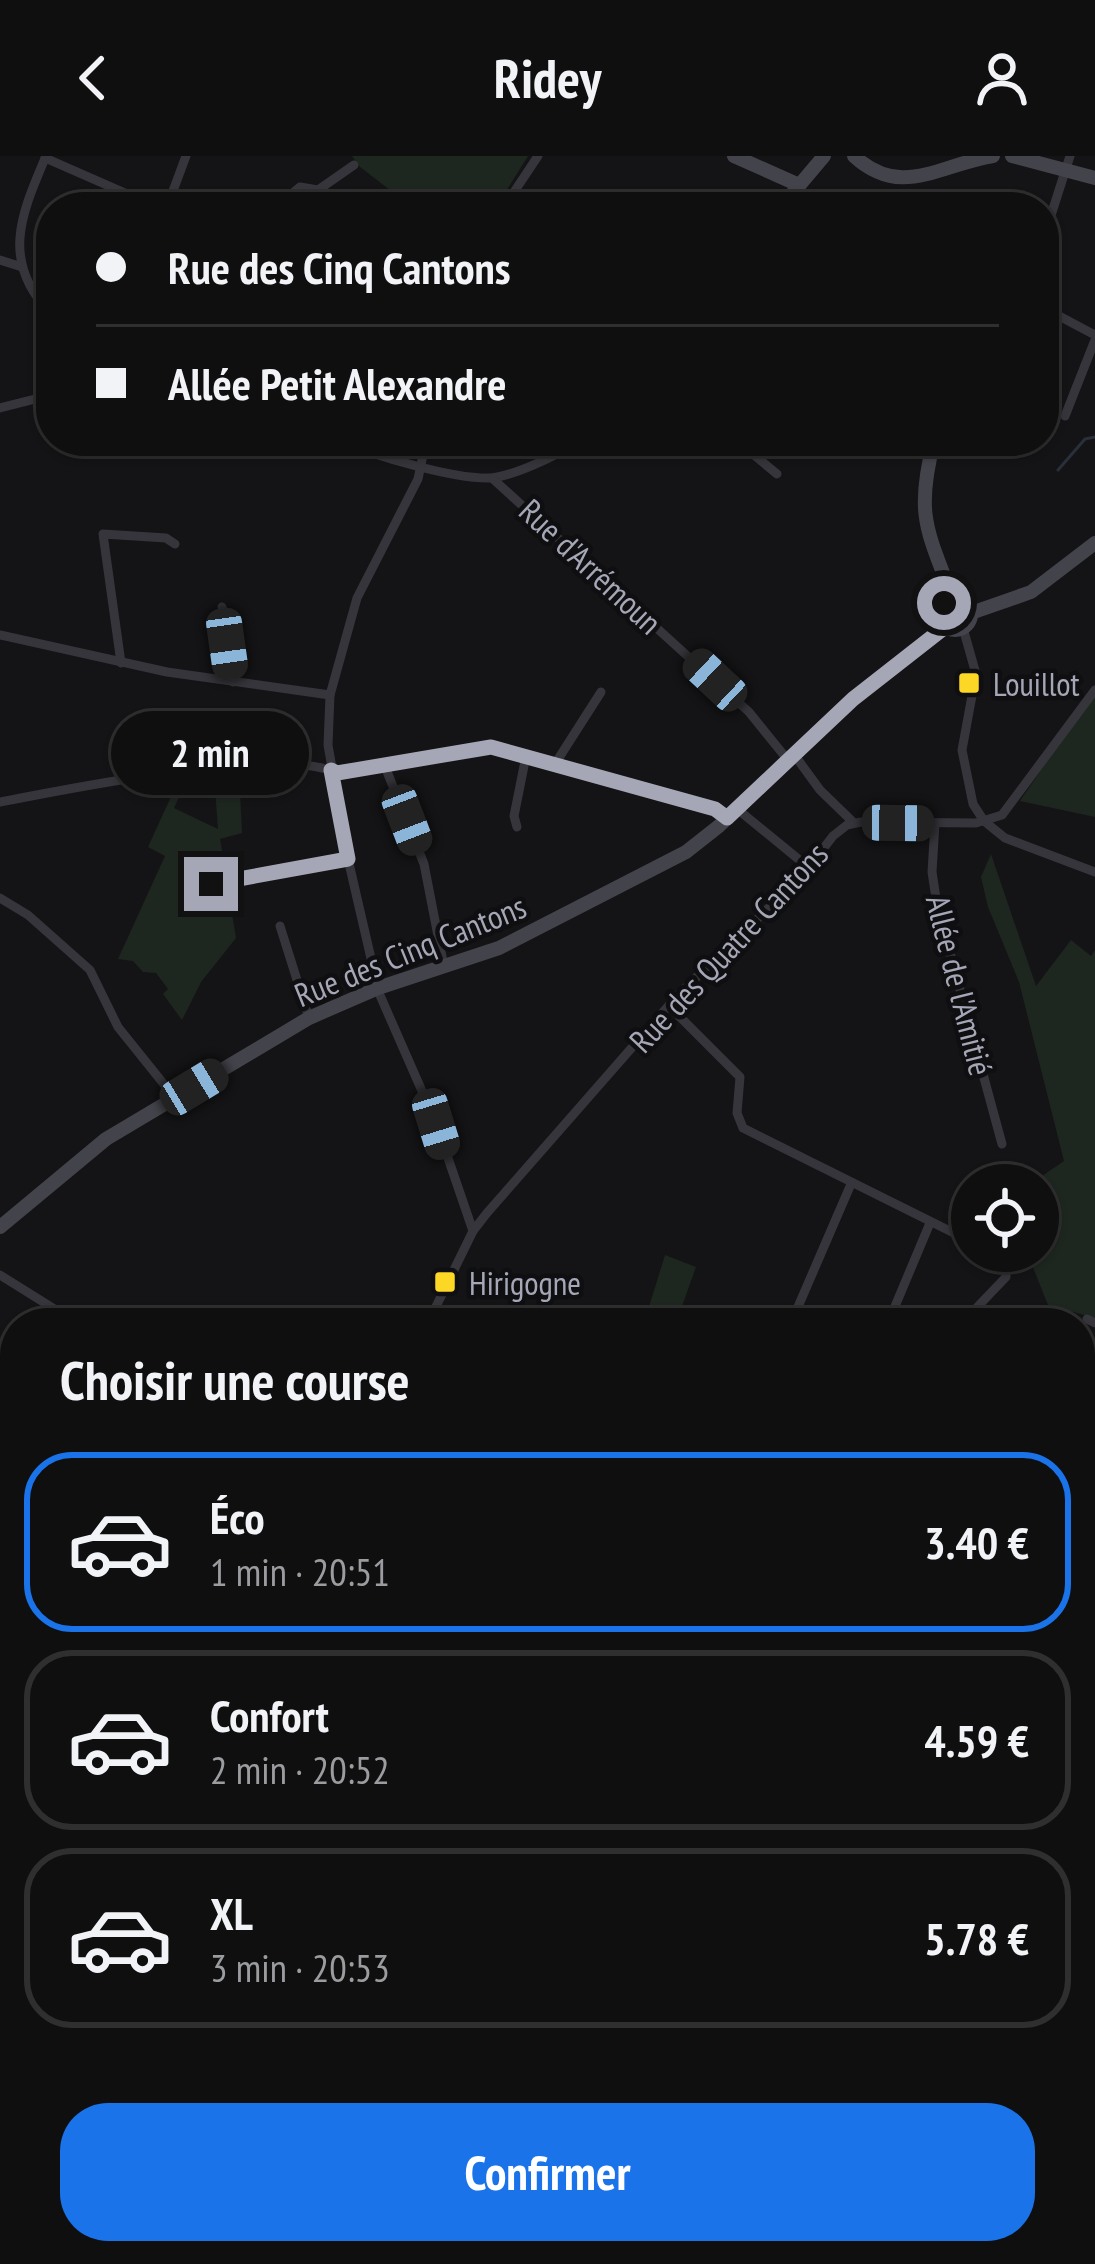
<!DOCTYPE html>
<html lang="fr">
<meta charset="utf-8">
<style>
:root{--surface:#0f0f10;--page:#181819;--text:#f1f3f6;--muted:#9b9c9f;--line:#2f2f30;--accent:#1a73e8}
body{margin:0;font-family:"PT Sans Narrow",sans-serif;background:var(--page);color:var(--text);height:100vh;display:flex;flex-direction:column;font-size:45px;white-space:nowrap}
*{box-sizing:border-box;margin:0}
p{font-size:39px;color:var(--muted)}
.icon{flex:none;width:66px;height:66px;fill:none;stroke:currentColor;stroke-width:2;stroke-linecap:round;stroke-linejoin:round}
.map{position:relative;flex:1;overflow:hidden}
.side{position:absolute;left:0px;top:1152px;width:1095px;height:957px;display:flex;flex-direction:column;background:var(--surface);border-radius:48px 48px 0 0;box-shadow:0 3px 9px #0004,0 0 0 3px var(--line)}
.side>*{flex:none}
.banner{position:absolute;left:36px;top:36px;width:1023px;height:264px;border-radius:48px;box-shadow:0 3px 9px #0004,0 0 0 3px var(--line);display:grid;align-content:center;height:264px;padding:0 60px;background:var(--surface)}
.fabs{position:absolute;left:951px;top:1008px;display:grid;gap:24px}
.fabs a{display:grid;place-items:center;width:108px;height:108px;border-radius:50%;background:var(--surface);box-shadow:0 3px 9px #0004,0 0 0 3px var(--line);font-size:60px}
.end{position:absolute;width:54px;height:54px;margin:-27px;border:15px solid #a5a7b7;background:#111;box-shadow:0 0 0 6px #111}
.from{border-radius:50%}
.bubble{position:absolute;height:84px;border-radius:42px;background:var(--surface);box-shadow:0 3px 9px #0004,0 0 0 3px var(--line);font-size:39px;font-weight:800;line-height:84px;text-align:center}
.car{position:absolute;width:36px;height:72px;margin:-36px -18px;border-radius:15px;box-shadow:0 0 9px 3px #0007;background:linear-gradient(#222 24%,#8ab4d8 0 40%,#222 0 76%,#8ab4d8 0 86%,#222 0)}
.banner b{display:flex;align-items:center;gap:42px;height:114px;font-size:45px}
.banner b+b{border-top:3px solid var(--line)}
.banner i{width:30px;height:30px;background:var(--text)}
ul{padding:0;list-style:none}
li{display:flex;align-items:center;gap:36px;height:180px;margin:0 24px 18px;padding:0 36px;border:6px solid var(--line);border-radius:48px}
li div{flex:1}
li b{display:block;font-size:45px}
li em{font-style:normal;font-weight:800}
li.selected{border-color:var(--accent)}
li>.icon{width:108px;height:108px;stroke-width:1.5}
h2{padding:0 60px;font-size:54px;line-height:144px}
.cta{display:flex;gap:24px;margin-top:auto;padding:24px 60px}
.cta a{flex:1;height:138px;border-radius:48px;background:var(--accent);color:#fff;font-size:48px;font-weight:800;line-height:138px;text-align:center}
header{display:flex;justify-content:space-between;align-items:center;height:156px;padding:0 60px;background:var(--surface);font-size:54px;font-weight:800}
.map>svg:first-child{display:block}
.green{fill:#1e2620}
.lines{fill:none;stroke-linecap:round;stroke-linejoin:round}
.stream{stroke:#29303a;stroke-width:3}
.street{stroke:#35353b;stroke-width:9}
.secondary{stroke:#43434b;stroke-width:14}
.primary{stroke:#50515a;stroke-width:15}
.route{stroke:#a5a7b7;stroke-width:15}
.poi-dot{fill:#fdd725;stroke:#0f0f11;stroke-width:4.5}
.labels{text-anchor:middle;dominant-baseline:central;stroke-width:9;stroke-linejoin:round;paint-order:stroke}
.street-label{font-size:33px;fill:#a5a7b7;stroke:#0f0f11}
.poi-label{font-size:33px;fill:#a5a7b7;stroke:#0f0f11;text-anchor:start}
</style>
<header><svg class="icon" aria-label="back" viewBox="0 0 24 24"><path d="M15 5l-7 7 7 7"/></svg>Ridey<svg class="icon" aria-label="person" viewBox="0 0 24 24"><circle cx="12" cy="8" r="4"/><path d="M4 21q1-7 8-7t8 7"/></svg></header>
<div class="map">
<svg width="1095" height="2108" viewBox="0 0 1095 2108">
<rect width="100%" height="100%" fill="#141416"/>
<g class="green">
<path d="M352,0H528L496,51H412L360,11Z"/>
<path d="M1095,538V661L1020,645L1088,545Z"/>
<path d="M239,615L242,677L220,683L226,717L202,721L205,743L229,739L236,782L201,826L182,864L163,838L168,833L156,817L143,816L133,805L118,803L165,700L148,691L180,621L189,620L174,652L218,673L214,618Z"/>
<path d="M991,698L1036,830L1071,784L1091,800L1095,794V1162L1048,1149L1028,1099L1038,1095L1050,1078L1038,1059V1029H1029L1064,1005L1019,826L988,751L981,721Z"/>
<path d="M665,1099L696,1111L676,1167H644Z"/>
</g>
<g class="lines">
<path class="stream" d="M1058,314L1085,283L1095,281"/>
<g class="street">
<path d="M46,0C21,59 0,105 51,158"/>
<path d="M45,2L157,51"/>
<path d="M167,51L186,0"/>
<path d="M187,51L287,42L300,31L318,34L354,9"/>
<path d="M504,51L538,0"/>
<path d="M1044,81L1070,0"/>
<path d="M0,104L22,111"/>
<path d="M1044,152L1095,179"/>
<path d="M0,252L51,239"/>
<path d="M1065,260L1095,184"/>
<path d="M341,285C376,300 452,323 490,322C510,321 561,299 576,285"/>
<path d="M426,285L418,323L357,442L330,539L328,589L348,703L379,837L436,967L473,1075"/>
<path d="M730,285L742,289L777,318"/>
<path d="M493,323L749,556L787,603"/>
<path d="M222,451L233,526"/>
<path d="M963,472L976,518L962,594L973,648L984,665L1005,682L1095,716"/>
<path d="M0,479L167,516L330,539"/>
<path d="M121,507L103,378L166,382L175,388"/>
<path d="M793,597L820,634L854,667"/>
<path d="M384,608L424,708L444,811"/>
<path d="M555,608L601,536"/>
<path d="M0,646C69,633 279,589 337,617L491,591L715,653L727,662"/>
<path d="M736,652L808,711"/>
<path d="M935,667L932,716L937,749L1002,988"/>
<path d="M517,671L514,660L526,600"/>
<path d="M211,728L348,703"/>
<path d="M0,742L28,759L90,814L118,871L175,942"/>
<path d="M280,770L309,862"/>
<path d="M669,850L740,921L737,957L743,972L972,1086"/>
<path d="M0,1119L64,1159L130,1167"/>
<path d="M1087,1163L1095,1167"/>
<path d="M428,1167L473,1075L487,1057L678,839L803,719L833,680L847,669L861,666L976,667L1002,659L1095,534"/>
<path d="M791,1167L851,1028"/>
<path d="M888,1167L930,1067"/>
<path d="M962,1167L1006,1121L1005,1105L992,1095"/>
<path d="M0,1251L15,1245"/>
<path d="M1080,1362L1095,1337"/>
<path d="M2,1406L15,1395"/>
<path d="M1080,1619L1095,1624"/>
<path d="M1080,1774L1095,1777"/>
<path d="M7,1805L15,1811"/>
<path d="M1080,1836L1095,1824"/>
<path d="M1080,1866L1095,1870"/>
<path d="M1080,1971L1095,1974"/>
<path d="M0,2049L15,2069"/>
<path d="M1080,2064L1095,2069"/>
<path d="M30,2094L49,2108"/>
<path d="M379,2094L382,2108"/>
<path d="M450,2094L456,2103L463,2094"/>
<path d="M141,2108L142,2094"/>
<path d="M704,2108L706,2094"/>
<path d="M810,2108L814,2094"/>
</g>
<g class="secondary">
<path d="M734,0L799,29"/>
<path d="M854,0C901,43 938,9 993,0"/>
<path d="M1012,0L1095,22"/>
<path d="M781,51L824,0"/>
<path d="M934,285C915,359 927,374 953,443"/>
<circle cx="955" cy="458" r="16"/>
<path d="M971,457L1031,436L1095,387"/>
<path d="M0,1071L106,983L309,862L378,832L499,792L686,696L719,670L853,543L945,471"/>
<path d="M0,1538L15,1542"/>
<path d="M306,2094L309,2108"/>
<path d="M966,2094L986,2108"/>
</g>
<path class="primary" d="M0,2093L19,2108"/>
</g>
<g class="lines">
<path class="route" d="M211,728L348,703L331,614L337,617L491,591L715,653L727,662L853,543L945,471L939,462L944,447"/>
</g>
<g class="poi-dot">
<rect x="957" y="515" width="24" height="24" rx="6"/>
<rect x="433" y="1114" width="24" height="24" rx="6"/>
</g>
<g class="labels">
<g class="street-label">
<text transform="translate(591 410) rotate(43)">Rue d'Arrémoun</text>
<text transform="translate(728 791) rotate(-47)">Rue des Quatre Cantons</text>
<text transform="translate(410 794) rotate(-22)">Rue des Cinq Cantons</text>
<text transform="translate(960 829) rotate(76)">Allée de l'Amitié</text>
</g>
<g class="poi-label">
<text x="993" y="527">Louillot</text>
<text x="469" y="1126">Hirigogne</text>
</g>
</g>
</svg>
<div class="fabs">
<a><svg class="icon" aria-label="locate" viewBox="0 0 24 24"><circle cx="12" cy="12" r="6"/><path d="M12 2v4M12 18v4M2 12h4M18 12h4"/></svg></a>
</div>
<i class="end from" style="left:944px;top:447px"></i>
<i class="end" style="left:211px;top:728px"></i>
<div class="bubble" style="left:111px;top:555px;width:198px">2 min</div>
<i class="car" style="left:227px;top:488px;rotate:172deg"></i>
<i class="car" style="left:715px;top:524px;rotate:313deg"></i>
<i class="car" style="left:407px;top:664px;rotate:159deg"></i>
<i class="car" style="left:898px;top:667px;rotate:91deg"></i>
<i class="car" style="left:194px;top:931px;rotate:59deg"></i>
<i class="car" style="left:436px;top:968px;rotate:163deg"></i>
<div class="banner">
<b><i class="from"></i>Rue des Cinq Cantons</b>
<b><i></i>Allée Petit Alexandre</b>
</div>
<section class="side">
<h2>Choisir une course</h2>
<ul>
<li class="selected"><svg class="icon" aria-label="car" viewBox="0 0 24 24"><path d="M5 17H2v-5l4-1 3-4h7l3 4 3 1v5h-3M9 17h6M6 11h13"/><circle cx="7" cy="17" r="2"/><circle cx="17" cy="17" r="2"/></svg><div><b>Éco</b><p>1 min · 20:51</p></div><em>3.40 €</em></li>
<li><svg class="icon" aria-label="car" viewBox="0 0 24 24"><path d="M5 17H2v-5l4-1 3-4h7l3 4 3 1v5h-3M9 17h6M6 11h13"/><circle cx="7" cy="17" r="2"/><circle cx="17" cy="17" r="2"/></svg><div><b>Confort</b><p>2 min · 20:52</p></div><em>4.59 €</em></li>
<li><svg class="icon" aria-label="car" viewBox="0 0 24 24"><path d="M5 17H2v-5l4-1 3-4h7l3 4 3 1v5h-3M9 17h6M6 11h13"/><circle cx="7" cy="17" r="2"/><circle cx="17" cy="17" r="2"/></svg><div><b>XL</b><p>3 min · 20:53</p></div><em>5.78 €</em></li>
</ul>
<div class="cta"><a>Confirmer</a></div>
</section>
</div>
